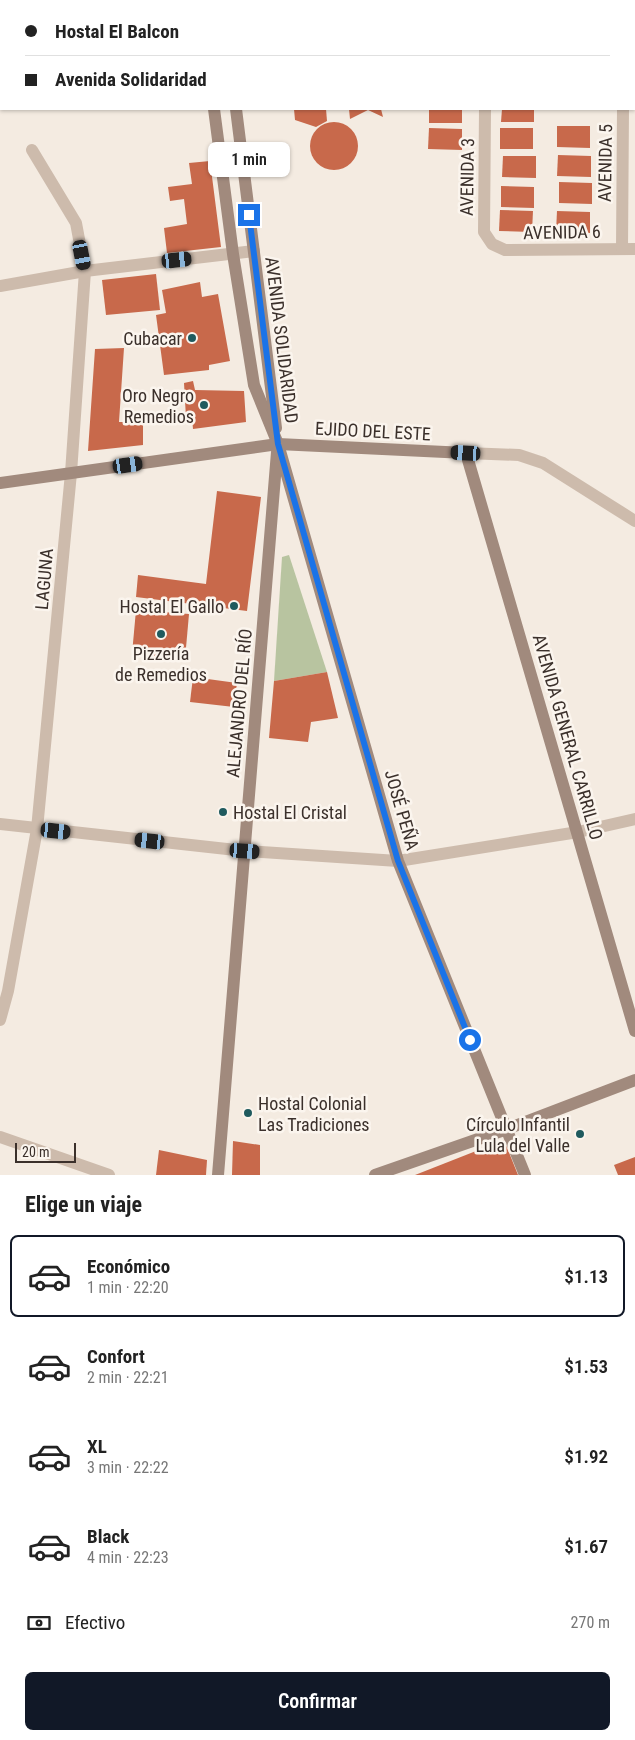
<!DOCTYPE html>
<html lang="es">
<meta charset="utf-8">
<style>
:root{--surface:#fff;--page:#f2f2f2;--text:#222;--muted:#767676;--line:#e0e0e0;--accent:#111827}
body{margin:0;font-family:"Roboto Condensed",sans-serif;background:var(--page);color:var(--text);height:100vh;display:flex;flex-direction:column;font-size:19px;white-space:nowrap}
*{box-sizing:border-box;margin:0}
p{font-size:16px;color:var(--muted)}
.icon{flex:none;width:28px;height:28px;fill:none;stroke:currentColor;stroke-width:2;stroke-linecap:round;stroke-linejoin:round}
.map{position:relative;height:1175px;overflow:hidden}
.sheet{display:flex;flex-direction:column;background:var(--surface);flex:1}
.sheet>*{flex:none}
.banner{position:absolute;left:0px;top:0px;width:635px;height:110px;box-shadow:0 1px 4px #0004;display:grid;align-content:center;height:110px;padding:0 25px;background:var(--surface)}
.scale{position:absolute;left:15px;bottom:12px;width:61px;box-sizing:border-box;padding-left:5px;border:2px solid #3b302b;border-top:0;font-size:14px;line-height:18px;white-space:nowrap;color:#3b302b;-webkit-text-stroke:4px #fbf5ee;paint-order:stroke}
.end{position:absolute;width:22px;height:22px;margin:-11px;border:6px solid #1a73e8;background:#fff;box-shadow:0 0 0 2px #fff}
.from{border-radius:50%}
.bubble{position:absolute;height:35px;border-radius:8px;background:var(--surface);box-shadow:0 1px 4px #0004;font-size:16px;font-weight:600;line-height:35px;text-align:center}
.car{position:absolute;width:15px;height:30px;margin:-15px -8px;border-radius:6px;box-shadow:0 0 4px 1px #0007;background:linear-gradient(#222 24%,#8ab4d8 0 40%,#222 0 76%,#8ab4d8 0 86%,#222 0)}
.banner b{display:flex;align-items:center;gap:18px;height:48px;font-size:19px}
.banner b+b{border-top:1px solid var(--line)}
.banner i{width:12px;height:12px;background:var(--text)}
ul{padding:0;list-style:none}
li{display:flex;align-items:center;gap:15px;height:82px;margin:0 10px 8px;padding:0 15px;border:2px solid transparent;border-radius:8px}
li div{flex:1}
li b{display:block;font-size:19px}
li em{font-style:normal;font-weight:600}
li.selected{border-color:var(--accent)}
li>.icon{width:45px;height:45px;stroke-width:1.5}
h2{padding:0 25px;font-size:22px;line-height:60px}
.pay{display:flex;align-items:center;gap:12px;height:55px;padding:0 25px;font-size:19px}
.pay p{margin-inline-start:auto}
.primary-button{display:flex;gap:10px;margin-top:auto;padding:10px 25px}
.primary-button a{flex:1;height:58px;border-radius:8px;background:var(--accent);color:#fff;font-size:20px;font-weight:600;line-height:58px;text-align:center}
.map>svg:first-child{display:block}
.green{fill:#b8c4a0}
.building{fill:#c8694b}
.lines{fill:none;stroke-linecap:round;stroke-linejoin:round}
.street{stroke:#cdbbac;stroke-width:12}
.secondary{stroke:#a18a7d;stroke-width:12}
.route{stroke:#1a73e8;stroke-width:6}
.poi-dot{fill:#1f5a5e;stroke:#fbf5ee;stroke-width:2}
.labels{text-anchor:middle;dominant-baseline:central;stroke-width:5;stroke-linejoin:round;paint-order:stroke}
.street-label{font-size:18px;fill:#3b302b;stroke:#fbf5ee}
.poi-label{font-size:18px;fill:#3b302b;stroke:#fbf5ee;text-anchor:end}
</style>
<div class="map">
<svg width="635" height="1175" viewBox="0 0 635 1175">
<rect width="100%" height="100%" fill="#f4ebe1"/>
<path class="green" d="M289,555L327,672L274,681L282,557Z"/>
<g class="building">
<path d="M294,109H326L327,121L316,127L295,120Z"/>
<path d="M349,109H381L383,117L368,110L350,119Z"/>
<rect x="429" y="109" width="33" height="14"/>
<path d="M502,109H534V122H501Z"/>
<circle cx="334" cy="146" r="24"/>
<path d="M557,126H590V148L557,147Z"/>
<path d="M429,128L462,129V150L428,149Z"/>
<rect x="500" y="128" width="33" height="21"/>
<path d="M558,155L591,156V177L557,176Z"/>
<path d="M503,156H536V178L502,177Z"/>
<path d="M210,161L221,247L167,253L164,228L187,224L184,199L170,201L168,187L192,184L189,163Z"/>
<path d="M559,182L592,183V204L559,203Z"/>
<path d="M501,186L534,187V208L501,207Z"/>
<path d="M500,210L533,211L532,232L499,231Z"/>
<path d="M557,211L590,212V233L556,232Z"/>
<path d="M156,274L160,310L106,315L102,280Z"/>
<path d="M200,282L202,297L218,294L230,361L209,365V370L164,375L156,315L166,313L162,290Z"/>
<path d="M124,348L119,422H143V445L88,451L95,349Z"/>
<path d="M193,381L195,390L244,391L246,422L193,429L192,418H186L184,383Z"/>
<path d="M217,491L261,497L247,611L136,597L138,575L206,584Z"/>
<path d="M136,610L189,614L185,659L132,654Z"/>
<path d="M327,672L338,718L311,722L308,742L269,738L274,681Z"/>
<path d="M193,677L237,683L234,707L190,702Z"/>
<path d="M504,1140L518,1175H415Z"/>
<path d="M233,1141L260,1145V1175H232Z"/>
<path d="M159,1150L207,1160L206,1175H156Z"/>
<path d="M635,1157V1175H618L614,1165Z"/>
</g>
<g class="lines">
<g class="street">
<path d="M367,0V1"/>
<path d="M321,1L327,0"/>
<path d="M487,1V0"/>
<path d="M625,1V0"/>
<path d="M634,23H635"/>
<path d="M485,109L484,232L492,244L505,250L635,249"/>
<path d="M622,248L623,109"/>
<path d="M0,286L85,271L254,251"/>
<path d="M466,453L519,455L543,463L635,521"/>
<path d="M0,824L245,851L398,861L578,832L635,819"/>
<path d="M0,1020L8,991L37,829L71,473L85,271L76,223L32,150"/>
<path d="M0,1137L109,1175"/>
</g>
<g class="secondary">
<path d="M201,0V1"/>
<path d="M222,0V1"/>
<path d="M214,109L233,254L254,385L278,444L398,861L525,1175"/>
<path d="M236,109L276,428"/>
<path d="M0,483L278,444L466,453L635,1031"/>
<path d="M218,1175L277,452"/>
<path d="M375,1175L507,1129L635,1080"/>
</g>
</g>
<g class="lines">
<path class="route" d="M249,215L278,444L398,861L470,1040"/>
</g>
<g class="poi-dot">
<circle cx="192" cy="338" r="5"/>
<circle cx="204" cy="405" r="5"/>
<circle cx="234" cy="606" r="5"/>
<circle cx="161" cy="634" r="5"/>
<circle cx="223" cy="812" r="5"/>
<circle cx="248" cy="1113" r="5"/>
<circle cx="580" cy="1134" r="5"/>
</g>
<g class="labels">
<g class="street-label">
<text transform="translate(605 163) rotate(-89)">AVENIDA 5</text>
<text transform="translate(467 177) rotate(-89)">AVENIDA 3</text>
<text transform="translate(562 232) rotate(-1)">AVENIDA 6</text>
<text transform="translate(282 340) rotate(83)">AVENIDA SOLIDARIDAD</text>
<text transform="translate(373 431) rotate(3)">EJIDO DEL ESTE</text>
<text transform="translate(44 579) rotate(-85)">LAGUNA</text>
<text transform="translate(239 703) rotate(-85)">ALEJANDRO DEL RÍO</text>
<text transform="translate(568 737) rotate(74)">AVENIDA GENERAL CARRILLO</text>
<text transform="translate(402 810) rotate(74)">JOSÉ PEÑA</text>
</g>
<g class="poi-label">
<text x="182" y="338">Cubacar</text>
<text x="194" y="395">Oro Negro<tspan x="194" dy="21">Remedios</tspan></text>
<text x="224" y="606">Hostal El Gallo</text>
<text x="161" y="653" text-anchor="middle">Pizzería<tspan x="161" dy="21">de Remedios</tspan></text>
<text x="233" y="812" text-anchor="start">Hostal El Cristal</text>
<text x="258" y="1103" text-anchor="start">Hostal Colonial<tspan x="258" dy="21">Las Tradiciones</tspan></text>
<text x="570" y="1124">Círculo Infantil<tspan x="570" dy="21">Lula del Valle</tspan></text>
</g>
</g>
</svg>
<div class="scale">20 m</div>
<i class="end from" style="left:470px;top:1040px"></i>
<i class="end" style="left:249px;top:215px"></i>
<div class="bubble" style="left:208px;top:142px;width:82px">1 min</div>
<i class="car" style="left:82px;top:255px;rotate:169deg"></i>
<i class="car" style="left:177px;top:260px;rotate:84deg"></i>
<i class="car" style="left:466px;top:453px;rotate:273deg"></i>
<i class="car" style="left:128px;top:465px;rotate:82deg"></i>
<i class="car" style="left:56px;top:831px;rotate:96deg"></i>
<i class="car" style="left:150px;top:841px;rotate:276deg"></i>
<i class="car" style="left:245px;top:851px;rotate:94deg"></i>
<div class="banner">
<b><i class="from"></i>Hostal El Balcon</b>
<b><i></i>Avenida Solidaridad</b>
</div>
</div>
<section class="sheet">
<h2>Elige un viaje</h2>
<ul>
<li class="selected"><svg class="icon" aria-label="car" viewBox="0 0 24 24"><path d="M5 17H2v-5l4-1 3-4h7l3 4 3 1v5h-3M9 17h6M6 11h13"/><circle cx="7" cy="17" r="2"/><circle cx="17" cy="17" r="2"/></svg><div><b>Económico</b><p>1 min · 22:20</p></div><em>$1.13</em></li>
<li><svg class="icon" aria-label="car" viewBox="0 0 24 24"><path d="M5 17H2v-5l4-1 3-4h7l3 4 3 1v5h-3M9 17h6M6 11h13"/><circle cx="7" cy="17" r="2"/><circle cx="17" cy="17" r="2"/></svg><div><b>Confort</b><p>2 min · 22:21</p></div><em>$1.53</em></li>
<li><svg class="icon" aria-label="car" viewBox="0 0 24 24"><path d="M5 17H2v-5l4-1 3-4h7l3 4 3 1v5h-3M9 17h6M6 11h13"/><circle cx="7" cy="17" r="2"/><circle cx="17" cy="17" r="2"/></svg><div><b>XL</b><p>3 min · 22:22</p></div><em>$1.92</em></li>
<li><svg class="icon" aria-label="car" viewBox="0 0 24 24"><path d="M5 17H2v-5l4-1 3-4h7l3 4 3 1v5h-3M9 17h6M6 11h13"/><circle cx="7" cy="17" r="2"/><circle cx="17" cy="17" r="2"/></svg><div><b>Black</b><p>4 min · 22:23</p></div><em>$1.67</em></li>
</ul>
<div class="pay"><svg class="icon" aria-label="cash" viewBox="0 0 24 24"><path d="M3 7h18v10H3z"/><circle cx="12" cy="12" r="2"/></svg>Efectivo<p>270 m</p></div>
<div class="primary-button"><a>Confirmar</a></div>
</section>
